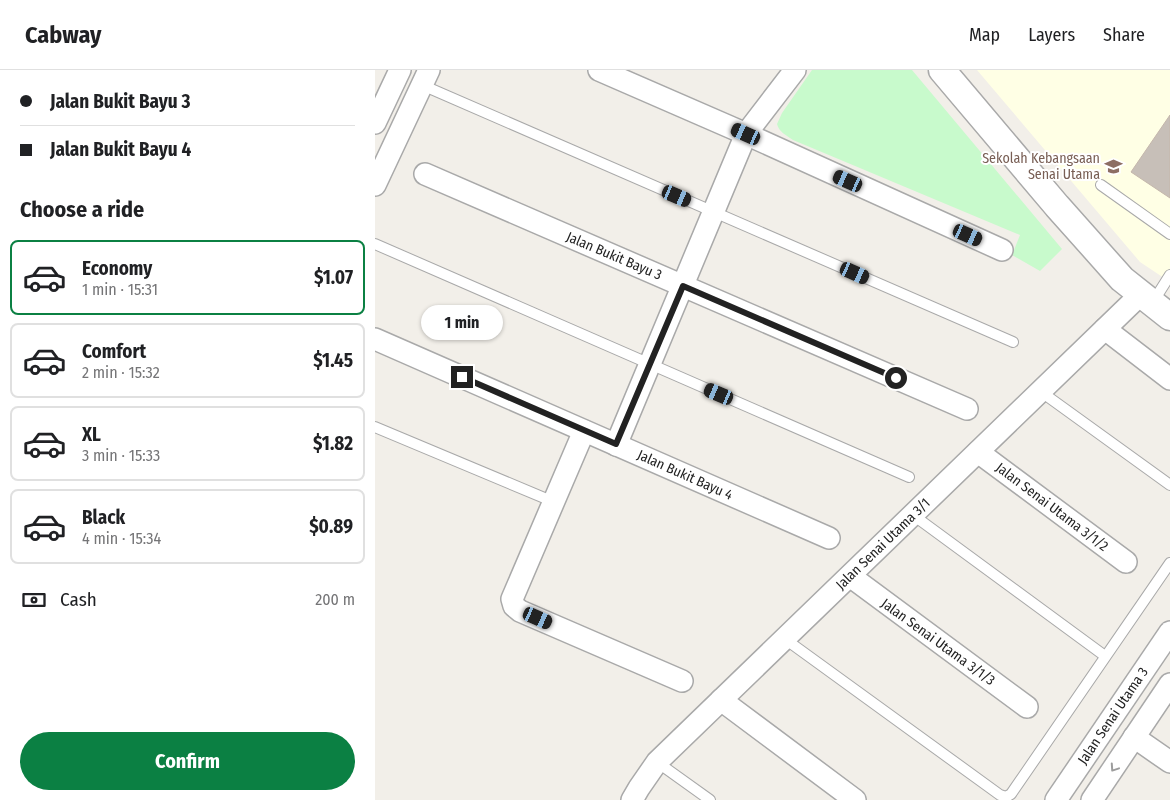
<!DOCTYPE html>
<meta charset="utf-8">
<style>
:root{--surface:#fff;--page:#f6f6f6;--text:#202124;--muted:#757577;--line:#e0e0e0;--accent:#0b8043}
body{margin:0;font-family:"Fira Sans Condensed",sans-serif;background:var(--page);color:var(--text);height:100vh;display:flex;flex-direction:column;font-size:19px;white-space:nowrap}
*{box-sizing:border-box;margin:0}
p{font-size:16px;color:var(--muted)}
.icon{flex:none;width:28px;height:28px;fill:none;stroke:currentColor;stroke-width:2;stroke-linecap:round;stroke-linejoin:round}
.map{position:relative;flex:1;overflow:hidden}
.details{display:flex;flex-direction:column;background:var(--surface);width:375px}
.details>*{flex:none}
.banner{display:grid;align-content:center;height:110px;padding:0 20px;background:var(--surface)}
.end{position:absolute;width:22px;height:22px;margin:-11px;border:6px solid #222;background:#fff;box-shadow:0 0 0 2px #fff}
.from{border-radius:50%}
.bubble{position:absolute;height:35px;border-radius:18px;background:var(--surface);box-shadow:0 1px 4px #0004;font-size:16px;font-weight:700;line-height:35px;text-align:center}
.car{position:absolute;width:15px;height:30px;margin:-15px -8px;border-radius:6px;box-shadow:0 0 4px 1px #0007;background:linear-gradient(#222 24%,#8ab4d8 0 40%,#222 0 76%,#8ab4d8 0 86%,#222 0)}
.banner b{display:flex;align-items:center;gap:18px;height:48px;font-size:19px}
.banner b+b{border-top:1px solid var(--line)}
.banner i{width:12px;height:12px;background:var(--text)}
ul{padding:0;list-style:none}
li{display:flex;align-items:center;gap:15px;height:75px;margin:0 10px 8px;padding:0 10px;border:2px solid var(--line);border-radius:8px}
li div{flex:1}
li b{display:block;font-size:19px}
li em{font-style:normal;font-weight:700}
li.selected{border-color:var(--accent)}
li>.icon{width:45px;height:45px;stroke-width:1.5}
h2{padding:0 20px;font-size:22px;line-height:60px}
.pay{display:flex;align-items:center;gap:12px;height:55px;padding:0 20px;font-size:19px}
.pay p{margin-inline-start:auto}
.action{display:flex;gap:10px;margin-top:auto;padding:10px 20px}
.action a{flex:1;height:58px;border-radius:30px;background:var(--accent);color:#fff;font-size:20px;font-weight:700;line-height:58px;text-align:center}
header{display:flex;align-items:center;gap:30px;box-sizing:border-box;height:70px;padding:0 25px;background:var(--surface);border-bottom:1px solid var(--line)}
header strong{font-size:24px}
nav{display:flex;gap:28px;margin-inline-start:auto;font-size:18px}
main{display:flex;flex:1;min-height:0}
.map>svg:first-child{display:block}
.education{fill:#ffffe5}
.park{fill:#c8facc}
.building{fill:#c7bfb8;stroke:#c4b6ab}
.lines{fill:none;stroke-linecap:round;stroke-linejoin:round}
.service-casing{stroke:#a9a9a9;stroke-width:12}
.minor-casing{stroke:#a9a9a9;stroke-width:24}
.tertiary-casing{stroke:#a9a9a9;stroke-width:29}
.service{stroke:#fff;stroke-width:10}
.minor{stroke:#fff;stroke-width:21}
.tertiary{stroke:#fff;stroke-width:26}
.oneway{stroke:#9c9c9c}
.route{stroke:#222;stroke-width:6}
.labels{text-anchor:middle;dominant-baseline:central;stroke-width:4;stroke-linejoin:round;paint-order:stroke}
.education-label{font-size:14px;fill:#785e54;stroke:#fff;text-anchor:end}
.street-label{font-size:14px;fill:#222;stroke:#fff}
</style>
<header>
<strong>Cabway</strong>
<nav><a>Map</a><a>Layers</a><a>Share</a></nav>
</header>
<main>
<section class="details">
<div class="banner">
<b><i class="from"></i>Jalan Bukit Bayu 3</b>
<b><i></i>Jalan Bukit Bayu 4</b>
</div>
<h2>Choose a ride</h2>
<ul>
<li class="selected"><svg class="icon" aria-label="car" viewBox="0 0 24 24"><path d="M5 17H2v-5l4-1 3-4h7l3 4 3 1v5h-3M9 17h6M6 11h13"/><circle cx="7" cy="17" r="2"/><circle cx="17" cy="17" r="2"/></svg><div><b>Economy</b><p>1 min · 15:31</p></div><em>$1.07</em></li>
<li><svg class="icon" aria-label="car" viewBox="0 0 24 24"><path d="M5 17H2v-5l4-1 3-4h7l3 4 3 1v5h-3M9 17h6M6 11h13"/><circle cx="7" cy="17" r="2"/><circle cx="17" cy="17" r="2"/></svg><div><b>Comfort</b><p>2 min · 15:32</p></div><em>$1.45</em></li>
<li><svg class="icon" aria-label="car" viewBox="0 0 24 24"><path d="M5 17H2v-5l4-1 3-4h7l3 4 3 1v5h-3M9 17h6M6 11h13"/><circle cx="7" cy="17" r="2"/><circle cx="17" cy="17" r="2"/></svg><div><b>XL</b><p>3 min · 15:33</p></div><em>$1.82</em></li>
<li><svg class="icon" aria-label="car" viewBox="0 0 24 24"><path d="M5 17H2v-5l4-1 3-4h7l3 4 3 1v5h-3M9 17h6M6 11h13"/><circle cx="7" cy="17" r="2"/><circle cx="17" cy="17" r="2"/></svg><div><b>Black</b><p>4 min · 15:34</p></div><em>$0.89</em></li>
</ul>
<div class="pay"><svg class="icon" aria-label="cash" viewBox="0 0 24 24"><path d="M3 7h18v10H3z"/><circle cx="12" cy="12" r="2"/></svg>Cash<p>200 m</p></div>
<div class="action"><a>Confirm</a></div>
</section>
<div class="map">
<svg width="795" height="730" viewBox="0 0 795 730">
<rect width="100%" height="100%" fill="#f2efe9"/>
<path class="education" d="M602,0H795V212L765,192Z"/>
<path class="park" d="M437,0H537L687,179L665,201L637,185L645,165L418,70C411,65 404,62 402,54L407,43Z"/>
<path class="building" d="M795,45V128L756,102Z"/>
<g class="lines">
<defs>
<g id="service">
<path d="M47,15L638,272"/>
<path d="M726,115L795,164"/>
<path d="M0,174L534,407"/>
<path d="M778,232L795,205"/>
<path d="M665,321L795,415"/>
<path d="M0,357L179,432"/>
<path d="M538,445L730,586"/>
<path d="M410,569L625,725L631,727L636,724L795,493"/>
<path d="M282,692L335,730"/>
</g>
<g id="minor">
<path d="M224,0L371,64L627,180"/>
<path d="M0,53L25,0"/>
<path d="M50,104L592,339"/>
<path d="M0,115L54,0"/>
<path d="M730,259L795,309"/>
<path d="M0,269L454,468"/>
<path d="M209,361L137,529L139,536L145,541L307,611"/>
<path d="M241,375L371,64L420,0"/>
<path d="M603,382L751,492"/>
<path d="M475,506L652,637"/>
<path d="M346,630L480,730"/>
<path d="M759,667L795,692"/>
<path d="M257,730L264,718L282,692L766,224"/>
<path d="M681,730L795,562"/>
<path d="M717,730L795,614"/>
</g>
<path id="tertiary" d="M567,0L682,136L747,209L795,247"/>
</defs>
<use href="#service" class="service-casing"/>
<use href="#minor" class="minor-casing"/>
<use href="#tertiary" class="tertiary-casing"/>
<use href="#service" class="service"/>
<use href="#minor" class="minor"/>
<use href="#tertiary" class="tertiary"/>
</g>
<defs><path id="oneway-chevron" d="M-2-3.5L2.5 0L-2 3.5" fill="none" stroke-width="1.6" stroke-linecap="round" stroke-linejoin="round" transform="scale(1.25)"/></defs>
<use class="oneway" href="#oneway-chevron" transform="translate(739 698) rotate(124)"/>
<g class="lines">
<path class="route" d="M87,307L241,374L308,216L521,308"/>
</g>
<defs>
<symbol id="school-bare" viewBox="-9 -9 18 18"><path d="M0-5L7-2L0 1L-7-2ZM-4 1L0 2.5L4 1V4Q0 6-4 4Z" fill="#8d6e63" stroke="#fff" stroke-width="2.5" paint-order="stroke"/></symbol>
</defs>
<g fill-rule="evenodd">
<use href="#school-bare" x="726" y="84" width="25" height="25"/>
</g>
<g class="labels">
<g class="education-label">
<text x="725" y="88">Sekolah Kebangsaan<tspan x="725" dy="16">Senai Utama</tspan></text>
</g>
<g class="street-label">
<text transform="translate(239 186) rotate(23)">Jalan Bukit Bayu 3</text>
<text transform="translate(310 405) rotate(24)">Jalan Bukit Bayu 4</text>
<text transform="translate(677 437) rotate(37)">Jalan Senai Utama 3/1/2</text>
<text transform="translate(508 474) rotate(-44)">Jalan Senai Utama 3/1</text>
<text transform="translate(563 572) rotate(36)">Jalan Senai Utama 3/1/3</text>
<text transform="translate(738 646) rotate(-56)">Jalan Senai Utama 3</text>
</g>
</g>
</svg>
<i class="end from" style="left:521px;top:308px"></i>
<i class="end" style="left:87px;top:307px"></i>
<div class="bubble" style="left:46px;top:235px;width:82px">1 min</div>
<i class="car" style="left:371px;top:64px;rotate:294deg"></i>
<i class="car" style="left:473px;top:111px;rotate:294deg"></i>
<i class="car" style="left:302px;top:126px;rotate:113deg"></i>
<i class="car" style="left:593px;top:165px;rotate:114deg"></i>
<i class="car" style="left:480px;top:203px;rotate:114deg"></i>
<i class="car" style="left:344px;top:324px;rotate:293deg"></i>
<i class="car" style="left:163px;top:548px;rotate:114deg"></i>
</div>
</main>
